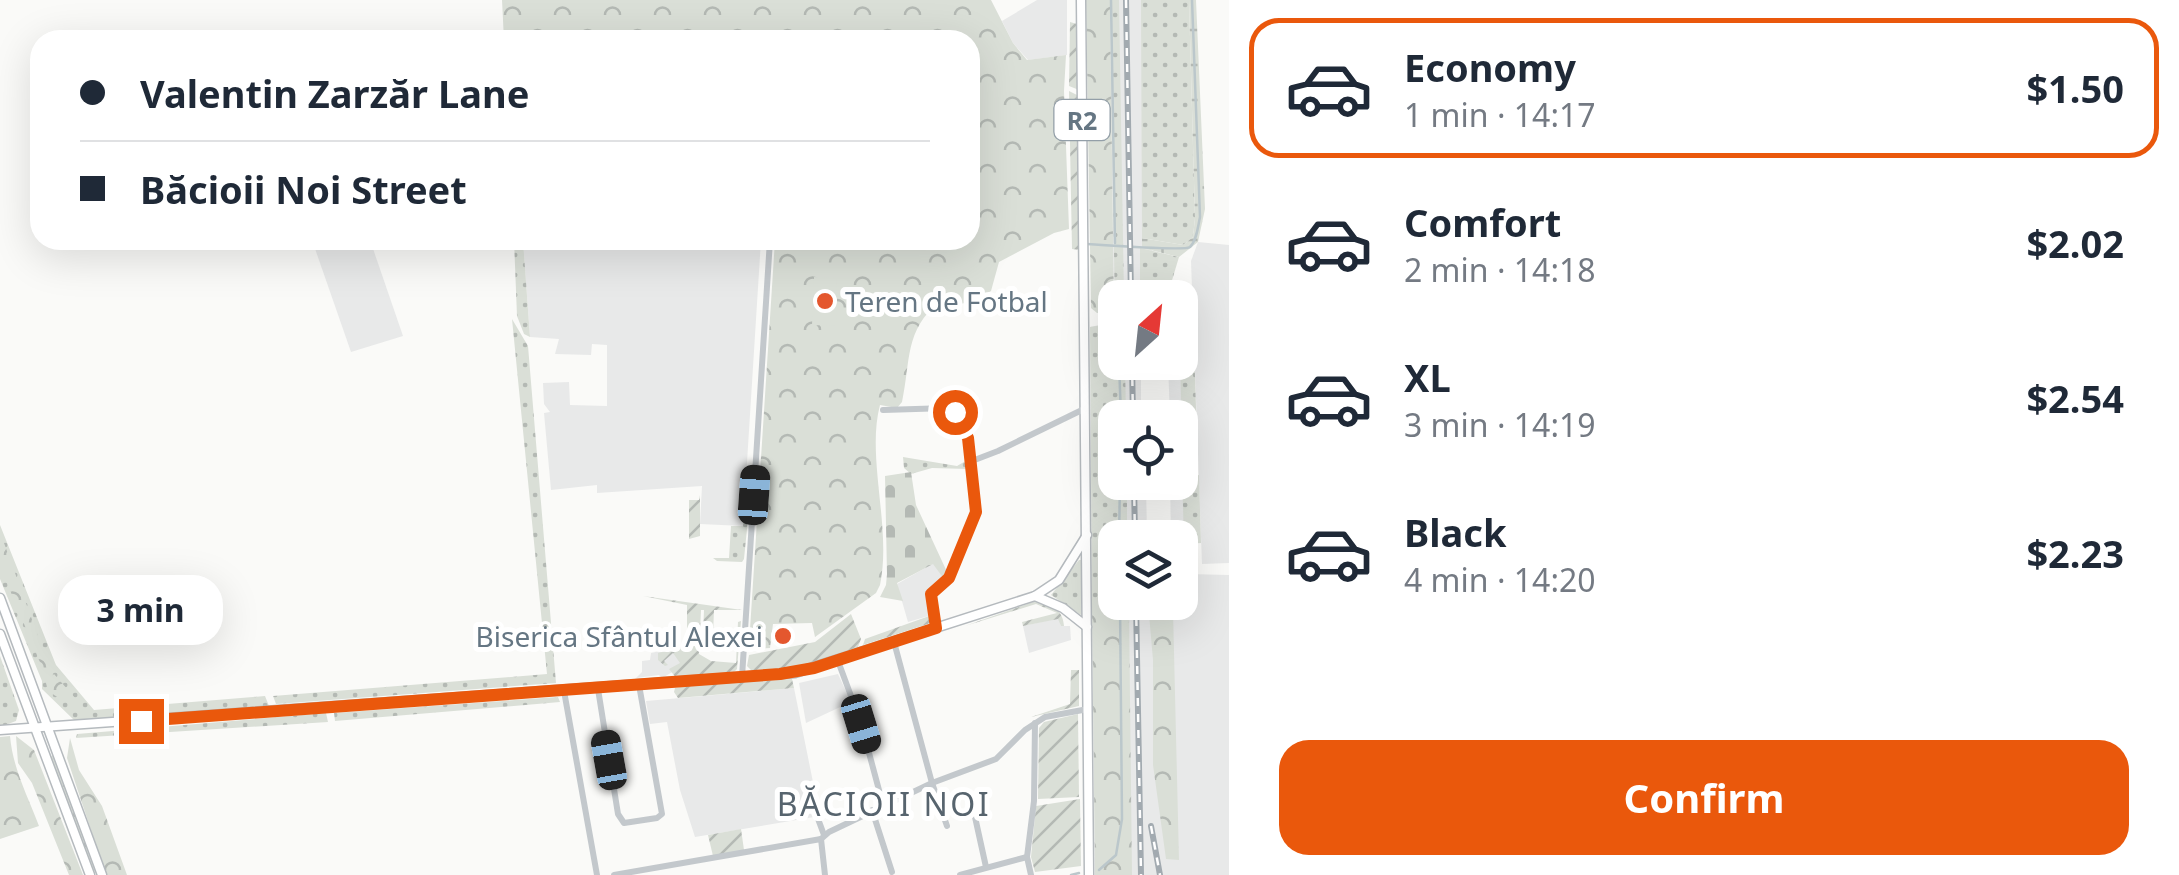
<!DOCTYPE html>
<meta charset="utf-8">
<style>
:root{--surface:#fff;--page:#f6f6f7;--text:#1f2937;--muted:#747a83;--line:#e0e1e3;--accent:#ea580c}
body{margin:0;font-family:"Noto Sans",sans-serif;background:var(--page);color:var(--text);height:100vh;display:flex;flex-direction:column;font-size:38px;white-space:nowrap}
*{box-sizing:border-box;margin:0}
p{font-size:32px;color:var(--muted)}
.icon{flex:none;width:55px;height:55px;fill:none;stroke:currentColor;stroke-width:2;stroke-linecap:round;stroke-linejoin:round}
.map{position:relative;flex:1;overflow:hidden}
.side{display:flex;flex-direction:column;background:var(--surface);width:950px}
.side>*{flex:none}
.top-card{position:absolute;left:30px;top:30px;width:950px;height:220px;border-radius:30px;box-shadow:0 10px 40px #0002;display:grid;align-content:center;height:220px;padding:0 50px;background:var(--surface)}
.needle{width:65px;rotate:27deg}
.buttons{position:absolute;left:1098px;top:280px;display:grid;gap:20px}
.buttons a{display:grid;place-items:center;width:100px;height:100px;border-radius:20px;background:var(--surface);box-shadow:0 10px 40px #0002;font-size:50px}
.end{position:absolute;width:45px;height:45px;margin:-22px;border:12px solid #ea580c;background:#fff;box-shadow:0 0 0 5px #fff}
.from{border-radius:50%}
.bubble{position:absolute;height:70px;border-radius:30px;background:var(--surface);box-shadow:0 10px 40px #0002;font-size:32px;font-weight:700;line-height:70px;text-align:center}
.car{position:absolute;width:30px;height:60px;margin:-30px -15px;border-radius:12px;box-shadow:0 0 8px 2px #0007;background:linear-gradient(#222 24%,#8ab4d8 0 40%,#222 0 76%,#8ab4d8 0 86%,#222 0)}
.top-card b{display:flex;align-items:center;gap:35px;height:95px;font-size:38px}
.top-card b+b{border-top:2px solid var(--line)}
.top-card i{width:25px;height:25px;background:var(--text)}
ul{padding:18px 0 0;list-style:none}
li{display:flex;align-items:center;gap:30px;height:140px;margin:0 20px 15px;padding:0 30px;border:5px solid transparent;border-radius:30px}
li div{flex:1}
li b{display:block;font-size:38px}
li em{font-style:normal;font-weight:700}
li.active{border-color:var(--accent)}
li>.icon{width:90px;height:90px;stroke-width:1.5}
.primary-button{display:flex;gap:20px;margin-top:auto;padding:20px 50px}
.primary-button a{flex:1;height:115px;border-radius:30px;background:var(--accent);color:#fff;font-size:40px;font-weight:700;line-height:115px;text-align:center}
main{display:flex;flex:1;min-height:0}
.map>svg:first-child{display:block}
.built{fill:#e8e9e9}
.grass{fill:url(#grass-dots)}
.forest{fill:url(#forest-crowns)}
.wetland{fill:url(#wetland-marsh)}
.cemetery{fill:url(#cemetery-stones)}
.park{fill:#dadfd7}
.garden{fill:url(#garden-furrows)}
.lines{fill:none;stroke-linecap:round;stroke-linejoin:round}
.stream{stroke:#bbc7cb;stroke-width:2.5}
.major-casing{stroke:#b5babe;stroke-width:11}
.minor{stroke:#c3c8cc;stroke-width:6}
.major{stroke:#fff;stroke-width:8}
.rail-casing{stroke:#a2aab0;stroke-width:6}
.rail{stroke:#fff;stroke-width:2.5;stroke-dasharray:8;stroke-linecap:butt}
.route{stroke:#ea580c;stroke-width:12}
.poi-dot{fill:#e4572e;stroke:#fff;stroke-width:4}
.labels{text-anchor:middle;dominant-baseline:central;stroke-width:10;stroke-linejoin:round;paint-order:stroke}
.shield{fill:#fff;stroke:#939fa8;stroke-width:2.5}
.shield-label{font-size:25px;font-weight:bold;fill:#657683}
.poi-label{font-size:28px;fill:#657683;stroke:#fff;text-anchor:start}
.quarter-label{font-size:32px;letter-spacing:2.5px;fill:#57646e;stroke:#fff}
</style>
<main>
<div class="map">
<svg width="1229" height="875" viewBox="0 0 1229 875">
<defs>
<pattern id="grass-dots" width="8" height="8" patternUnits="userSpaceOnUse" patternTransform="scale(2.5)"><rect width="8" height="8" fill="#dadfd7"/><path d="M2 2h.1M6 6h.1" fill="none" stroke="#b4b9b4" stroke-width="1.8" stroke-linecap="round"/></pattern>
<pattern id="forest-crowns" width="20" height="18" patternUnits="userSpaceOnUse" patternTransform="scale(2.5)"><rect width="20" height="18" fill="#dadfd7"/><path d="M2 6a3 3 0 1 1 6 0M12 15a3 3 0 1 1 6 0" fill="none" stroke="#b4b9b4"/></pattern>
<pattern id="wetland-marsh" width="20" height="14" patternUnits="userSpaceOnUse" patternTransform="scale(2.5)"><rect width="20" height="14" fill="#dadfd7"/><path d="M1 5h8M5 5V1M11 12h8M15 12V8" fill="none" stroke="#b4b9b4"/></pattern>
<pattern id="cemetery-stones" width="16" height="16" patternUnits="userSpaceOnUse" patternTransform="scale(2.5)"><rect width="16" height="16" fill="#dadfd7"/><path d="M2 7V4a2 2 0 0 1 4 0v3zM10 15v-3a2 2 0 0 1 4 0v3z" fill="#b4b9b4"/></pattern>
<pattern id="garden-furrows" width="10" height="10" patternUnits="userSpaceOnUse" patternTransform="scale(2.5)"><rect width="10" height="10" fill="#dadfd7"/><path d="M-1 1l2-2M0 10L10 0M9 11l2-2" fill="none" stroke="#b4b9b4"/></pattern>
</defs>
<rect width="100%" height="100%" fill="#fafaf8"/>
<g class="built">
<path d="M1037,0H1067V55L1028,60L1013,43L1002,21Z"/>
<path d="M1110,0H1148L1142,247L1152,249L1153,297L1115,298V362L1141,363V417L1115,418V482L1146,483L1147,537L1115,538V602H1180V538L1171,537L1170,483L1180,482V418L1170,417L1168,363L1180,362V323H1185L1188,574L1229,575V875H1095L1090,327L1114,322Z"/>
<path d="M312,240H370L403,336L351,352Z"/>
<path d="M523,240H761L743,526L700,524L702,486L597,493V485L551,490L544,413L550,412L544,404L543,383L569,382L570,405L607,406V345L592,344L591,355L555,354L559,339L530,337Z"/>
<path d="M1198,242L1229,245V563L1202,564L1191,261Z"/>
<path d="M934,563L944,579L927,594L932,615L908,622L897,584Z"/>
<path d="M1059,618L1061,626H1070L1071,640L1029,653L1023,626Z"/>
<path d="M687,645L688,663L662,678L659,675L636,678L642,672V661L650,660L651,653Z"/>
<path d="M838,674L851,702L806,723L799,683Z"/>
<path d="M794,688L815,792L811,806L814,817L695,837L680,790L667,722L650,724L646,701Z"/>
</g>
<g class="grass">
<path d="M1110,0H1119L1124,297L1115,298V313Z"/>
<path d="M1141,0H1189L1195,218L1193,237L1183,245L1142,238Z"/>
<path d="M514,240H523L530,337L524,334L517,316Z"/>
<path d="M1140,248L1179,257L1167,297L1140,298Z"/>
<path d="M512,319L528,346L556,683L276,704L273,696L547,674Z"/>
<path d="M1115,323V362L1125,363L1126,417L1115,418V482L1127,483V537L1115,538V602L1128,603L1129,610H1092L1090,327Z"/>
<path d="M1180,344L1194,346L1198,468L1182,463Z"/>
<path d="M903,457L957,466L969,459L968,469L932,468L911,474L904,468Z"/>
<path d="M1182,474L1186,478L1199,475L1201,543L1186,544L1184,541Z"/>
<path d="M745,496L750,499L744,559L742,562L717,561L713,558H729L731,526H743Z"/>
<path d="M0,525L56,665L94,710L265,696L269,706L74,720L42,689V681L0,579Z"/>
<path d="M1079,560H1082L1081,615L1051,595Z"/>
<path d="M0,656L19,710L16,721L0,727Z"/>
<path d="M558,697L560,702L335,721L334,713Z"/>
<path d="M326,713L328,722L76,738L77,734Z"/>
<path d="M53,756L98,875L92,869L50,757Z"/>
</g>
<g class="forest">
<path d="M502,0H991L1013,43L1027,60L1066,55L1064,91L1069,229L1054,233L999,262L991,291C978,300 957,307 942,306L940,301C904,331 911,360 902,402L897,408L880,405C866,457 892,529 880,585L876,593L815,637L812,623L773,624L770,648L754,649L749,645L775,240H970V40H504Z"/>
<path d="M1086,0H1110L1114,313H1097L1091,308Z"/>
<path d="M0,532L49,666L44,672L0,566Z"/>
<path d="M1148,603H1169L1173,610L1179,860L1166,859L1153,765V660Z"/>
<path d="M1092,610H1129L1132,875H1095Z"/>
<path d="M54,674L75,698L74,702H65L48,691L46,683Z"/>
<path d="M10,736C13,769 27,794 39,826L0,839V737Z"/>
<path d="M16,736L34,750L83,875H69L32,783L18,763Z"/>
<path d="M70,738L79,770L102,806L127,875H106L67,758Z"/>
</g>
<path class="wetland" d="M1189,0H1196L1205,209L1198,242L1179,257L1142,248V238L1183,245L1193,237L1195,218Z"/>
<path class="cemetery" d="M911,472L916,505L948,574L944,579L933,564L897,583L903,601L880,597L886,585L887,574L885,476Z"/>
<path class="park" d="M814,277L837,278L836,326L812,325Z"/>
<g class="garden">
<path d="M1070,22L1077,24L1079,90L1069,86Z"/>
<path d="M1069,91L1077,95L1080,250L1072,249Z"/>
<path d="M700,495V536L689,539V500H699Z"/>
<path d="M643,596L742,610H714L713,635L703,633L704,610H701L699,654L711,661L736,663L738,622L741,621L737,669L732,674L677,679L669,669L680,663L673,653L664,661L668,665L665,666L658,660V653L687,645V605Z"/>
<path d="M1033,602C1050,602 1063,609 1064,626H1061L1058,619L1023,626L1022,622L1057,613L1036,604L965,626Z"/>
<path d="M851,614L861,639L858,647L803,666L753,672L747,666L749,655L815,642Z"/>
<path d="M932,615L931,623L863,645L865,639Z"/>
<path d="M1071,670H1079V706L1031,717L1070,704Z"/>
<path d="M792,679L794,688L678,698L674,692L675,688L685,686Z"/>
<path d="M1078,714L1079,797L1038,799L1039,728L1044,722Z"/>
<path d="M1080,799L1081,866L1035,872L1031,857L1036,806Z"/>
<path d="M741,829L744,850L713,856L708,835Z"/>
</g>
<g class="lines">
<g class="stream">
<path d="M1111,0L1115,243"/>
<path d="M1087,244C1102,245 1185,251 1190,247C1197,240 1198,226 1200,217L1192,0"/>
<path d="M1119,362L1121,418"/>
<path d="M1119,538L1120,482"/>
<path d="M1099,870L1116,855L1122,819L1120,602"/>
<path d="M1071,875L1079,873"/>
</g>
<defs>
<g id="major">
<path d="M1081,0L1089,875"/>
<path d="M1035,596L1063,608L1087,627"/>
<path d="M0,598L102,875"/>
<path d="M0,634L90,875"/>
<path d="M0,730L795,673L1035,596L1059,580L1087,535"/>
</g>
</defs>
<use href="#major" class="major-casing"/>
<g class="minor">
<path d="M883,410L948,408L965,428L978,504L973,524L957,555L949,578L931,595L936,628"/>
<path d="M972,461L998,451L1084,409"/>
<path d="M894,642L932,783L947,826"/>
<path d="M838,661L861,723L883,805"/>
<path d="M742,677L770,240"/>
<path d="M598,689L618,814L624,823L657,818L662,814L639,685"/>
<path d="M564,691L597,875"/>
<path d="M814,808L824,835"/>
<path d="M872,810L892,872"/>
<path d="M975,817L986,867"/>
<path d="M821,839L825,875"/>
<path d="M614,875L821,839L829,832L932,783L996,759L1025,730L1045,717L1088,709"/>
<path d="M960,875L1027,857"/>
<path d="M1031,875L1027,857L1034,801L1035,723"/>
</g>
<use href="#major" class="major"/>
<defs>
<g id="rail">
<path d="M1126,0L1131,298"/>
<path d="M1132,362L1133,418"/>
<path d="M1134,482L1135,538"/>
<path d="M1136,602L1141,875"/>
<path d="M1151,826L1160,875"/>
</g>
</defs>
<use href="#rail" class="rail-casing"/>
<use href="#rail" class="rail"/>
</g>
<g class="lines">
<path class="route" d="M141,721L780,674L814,668L936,628L931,594L949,578L976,512L968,438L955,412"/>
</g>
<g class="poi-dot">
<circle cx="825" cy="301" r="10"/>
<circle cx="783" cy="636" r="10"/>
</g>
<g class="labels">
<rect class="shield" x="1054.5" y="100" width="55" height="40" rx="8"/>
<g class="shield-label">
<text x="1082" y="120">R2</text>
</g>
<g class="poi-label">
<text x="845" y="301">Teren de Fotbal</text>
<text x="763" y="636" text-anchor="end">Biserica Sfântul Alexei</text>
</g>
<g class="quarter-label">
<text x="884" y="803">BĂCIOII NOI</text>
</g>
</g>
</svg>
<div class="buttons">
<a><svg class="needle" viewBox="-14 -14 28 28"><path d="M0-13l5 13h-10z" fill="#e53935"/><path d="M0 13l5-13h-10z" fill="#747a83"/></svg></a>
<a><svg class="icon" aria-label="locate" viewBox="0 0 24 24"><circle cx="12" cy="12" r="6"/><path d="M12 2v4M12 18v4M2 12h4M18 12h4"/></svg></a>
<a><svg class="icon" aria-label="layers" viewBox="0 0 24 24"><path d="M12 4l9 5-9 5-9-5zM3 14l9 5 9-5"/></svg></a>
</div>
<i class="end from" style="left:955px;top:412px"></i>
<i class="end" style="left:141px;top:721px"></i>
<div class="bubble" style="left:58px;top:575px;width:165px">3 min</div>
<i class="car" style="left:754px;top:495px;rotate:4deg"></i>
<i class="car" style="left:861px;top:724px;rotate:163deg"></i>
<i class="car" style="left:609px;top:760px;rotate:350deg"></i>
<div class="top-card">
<b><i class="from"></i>Valentin Zarzăr Lane</b>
<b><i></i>Băcioii Noi Street</b>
</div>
</div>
<section class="side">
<ul>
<li class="active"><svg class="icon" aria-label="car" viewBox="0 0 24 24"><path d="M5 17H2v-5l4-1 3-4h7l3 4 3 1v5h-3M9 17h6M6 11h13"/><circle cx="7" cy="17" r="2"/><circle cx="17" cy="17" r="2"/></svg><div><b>Economy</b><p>1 min · 14:17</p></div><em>$1.50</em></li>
<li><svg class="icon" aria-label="car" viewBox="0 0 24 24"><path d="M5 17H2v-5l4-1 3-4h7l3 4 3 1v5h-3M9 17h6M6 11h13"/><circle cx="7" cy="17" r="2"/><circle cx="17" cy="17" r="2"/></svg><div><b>Comfort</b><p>2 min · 14:18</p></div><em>$2.02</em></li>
<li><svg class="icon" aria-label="car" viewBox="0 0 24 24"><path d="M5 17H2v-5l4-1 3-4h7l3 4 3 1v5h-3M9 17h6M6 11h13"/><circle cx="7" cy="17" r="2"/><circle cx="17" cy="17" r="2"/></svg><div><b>XL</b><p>3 min · 14:19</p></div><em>$2.54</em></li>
<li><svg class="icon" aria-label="car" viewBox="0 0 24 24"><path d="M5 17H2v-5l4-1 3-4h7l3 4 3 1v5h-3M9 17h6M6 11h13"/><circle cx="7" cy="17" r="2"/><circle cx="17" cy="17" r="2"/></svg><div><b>Black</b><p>4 min · 14:20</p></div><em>$2.23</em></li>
</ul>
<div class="primary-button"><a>Confirm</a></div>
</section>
</main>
